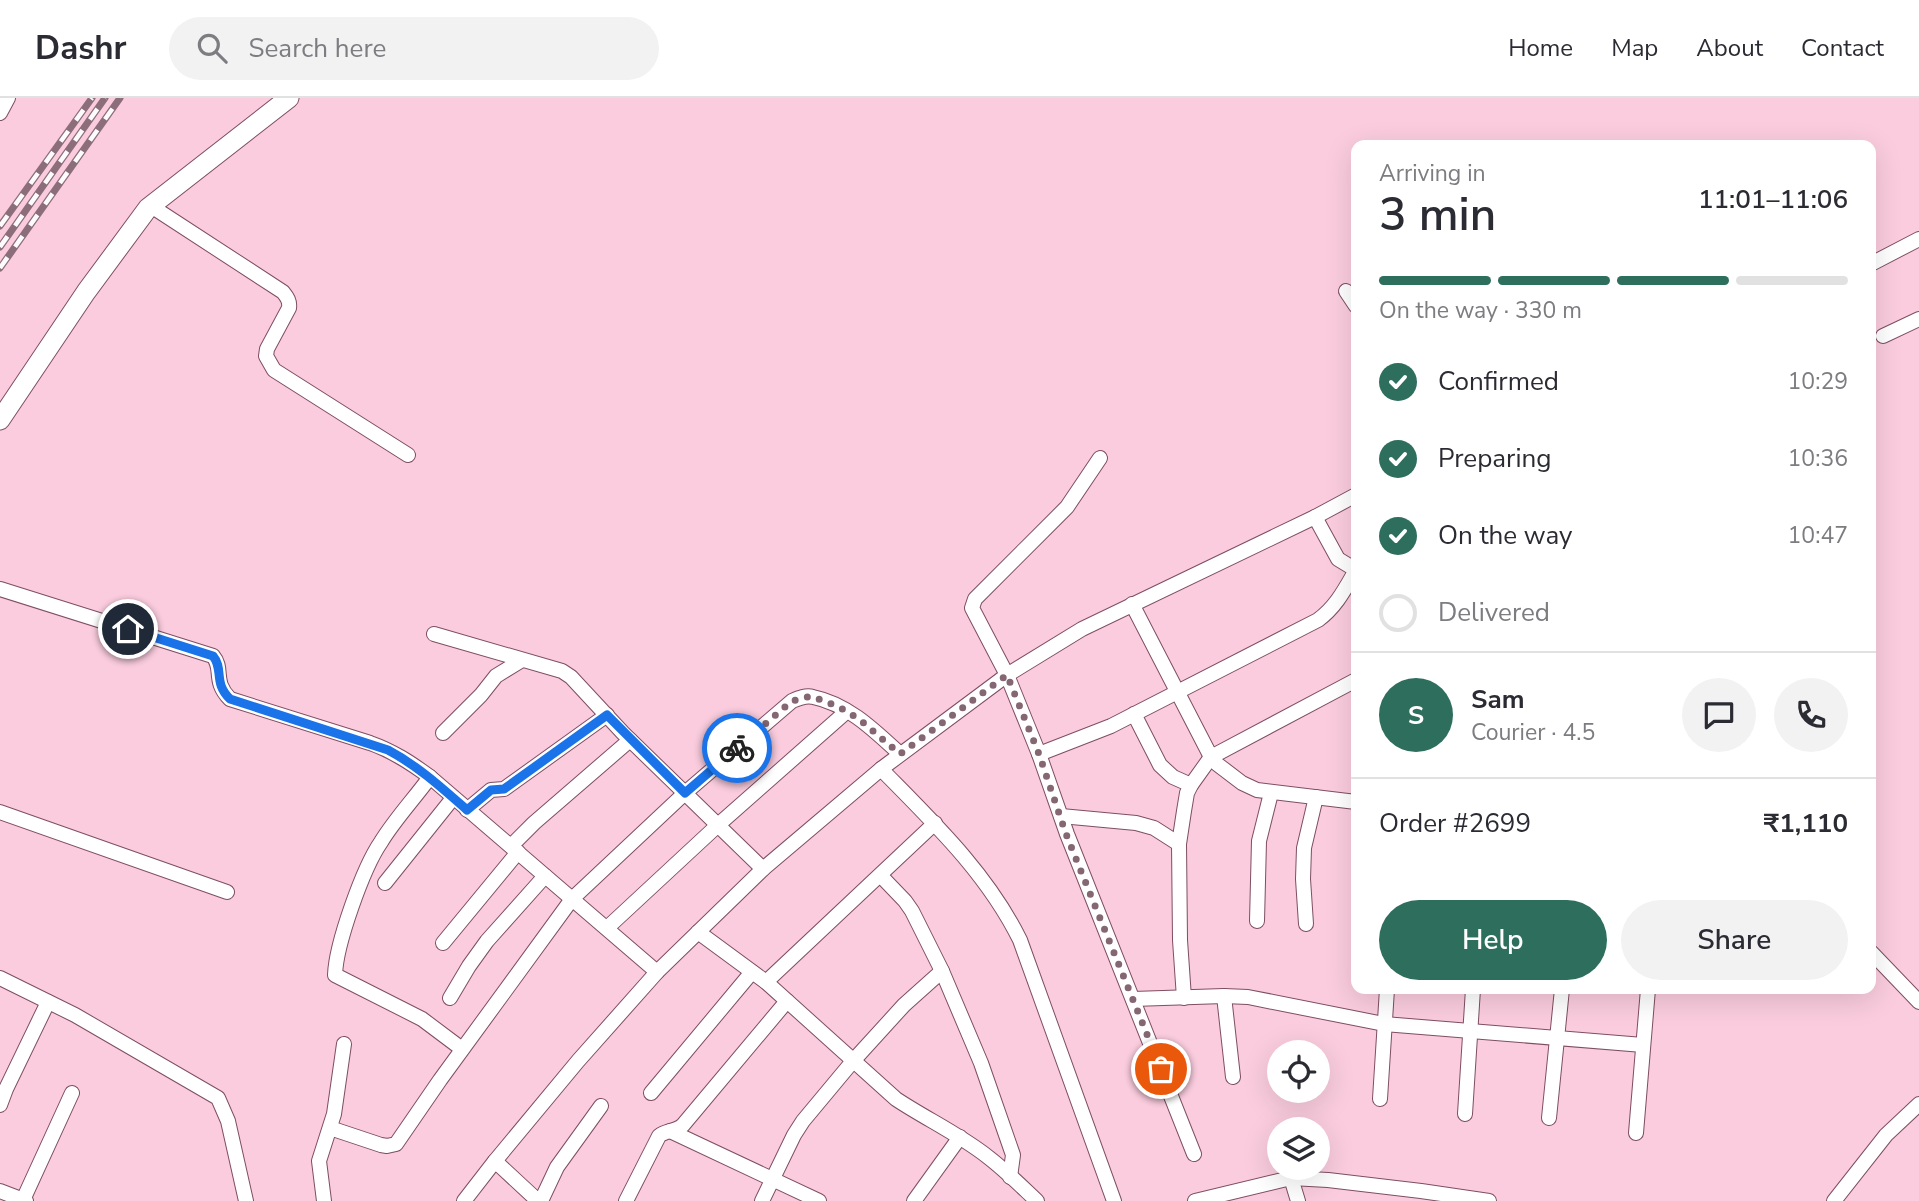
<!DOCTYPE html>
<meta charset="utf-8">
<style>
body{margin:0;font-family:"Nunito Sans",sans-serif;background:#f2f2f3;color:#2b2b33;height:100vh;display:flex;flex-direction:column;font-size:26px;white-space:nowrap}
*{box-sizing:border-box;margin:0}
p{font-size:23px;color:#7c7c81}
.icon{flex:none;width:38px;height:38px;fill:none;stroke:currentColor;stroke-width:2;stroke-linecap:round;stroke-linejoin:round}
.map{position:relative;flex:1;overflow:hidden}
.sheet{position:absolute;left:1351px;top:42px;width:525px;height:854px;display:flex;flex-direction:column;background:#fff;border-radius:14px;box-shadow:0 7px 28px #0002}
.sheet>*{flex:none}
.fabs{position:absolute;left:1267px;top:942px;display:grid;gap:14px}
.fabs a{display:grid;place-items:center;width:63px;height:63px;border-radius:50%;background:#fff;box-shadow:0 7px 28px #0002;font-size:35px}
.pin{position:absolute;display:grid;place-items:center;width:60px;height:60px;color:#fff;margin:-30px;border:4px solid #fff;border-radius:50%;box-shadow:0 2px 7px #0007}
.courier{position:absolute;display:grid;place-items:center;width:70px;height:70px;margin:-35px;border:5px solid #1a73e8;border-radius:50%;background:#fff;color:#222;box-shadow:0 2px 9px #0007}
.summary em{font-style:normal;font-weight:600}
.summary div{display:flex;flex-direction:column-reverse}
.summary{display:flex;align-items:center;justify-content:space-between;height:119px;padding:0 28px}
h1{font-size:46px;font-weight:600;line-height:52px}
.bar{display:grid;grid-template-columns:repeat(4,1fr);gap:10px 7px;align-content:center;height:84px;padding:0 28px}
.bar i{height:9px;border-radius:5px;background:#e1e1e2}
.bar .selected{background:#2e6e5d}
.bar p{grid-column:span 4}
.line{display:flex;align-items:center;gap:18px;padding:0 28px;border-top:2px solid #e1e1e2}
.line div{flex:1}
.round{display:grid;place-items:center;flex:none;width:74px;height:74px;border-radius:37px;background:#f2f2f3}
ol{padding:0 28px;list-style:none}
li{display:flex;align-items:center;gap:21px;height:77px}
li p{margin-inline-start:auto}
li .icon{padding:7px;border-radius:50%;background:#2e6e5d;color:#fff;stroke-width:4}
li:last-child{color:#7c7c81}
li i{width:38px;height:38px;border:4px solid #e1e1e2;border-radius:50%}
.button{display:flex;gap:14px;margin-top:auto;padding:14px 28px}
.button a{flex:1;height:80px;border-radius:42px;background:#2e6e5d;color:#fff;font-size:28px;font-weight:600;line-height:80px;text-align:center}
.button a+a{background:#f2f2f3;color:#2b2b33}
header{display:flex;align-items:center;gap:42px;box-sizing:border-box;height:98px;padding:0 35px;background:#fff;border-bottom:2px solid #e1e1e2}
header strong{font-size:33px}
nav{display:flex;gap:38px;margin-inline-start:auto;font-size:24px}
.search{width:490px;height:63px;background:#f2f2f3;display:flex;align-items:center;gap:18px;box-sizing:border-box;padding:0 24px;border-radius:38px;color:#7c7c81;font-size:26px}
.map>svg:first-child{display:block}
</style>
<header>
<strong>Dashr</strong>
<div class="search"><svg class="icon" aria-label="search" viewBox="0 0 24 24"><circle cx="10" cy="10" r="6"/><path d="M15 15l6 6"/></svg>Search here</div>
<nav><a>Home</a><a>Map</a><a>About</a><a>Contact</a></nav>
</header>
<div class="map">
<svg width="1919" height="1103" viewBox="0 0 1919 1103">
<rect width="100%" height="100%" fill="#faccde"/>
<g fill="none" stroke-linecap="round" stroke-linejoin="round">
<defs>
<g id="street">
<polyline points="0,15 8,0"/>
<path d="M151,108l132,86c4,5 7,9 6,16l-22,41 -1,7 8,14 134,85"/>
<polyline points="1871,166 1919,141"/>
<polyline points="1346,193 1356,208"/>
<polyline points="1883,238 1919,221"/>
<polyline points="1100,360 1067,409 975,501 972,510 1007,577 1039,656 1067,736 1194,1056"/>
<path d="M0,491l213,67c11,13 -1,25 17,43l140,44c23,8 41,20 60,34l227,195"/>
<polyline points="1132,506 1211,659 1217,666 1242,685 1257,692 1356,704"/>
<polyline points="434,536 562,573 571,579 623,635 763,771"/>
<polyline points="1134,616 1160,667 1173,679 1191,687"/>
<polyline points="443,635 481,597 496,578 522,562"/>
<path d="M1039,656l72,-28 207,-106c18,-13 27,-31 38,-50l-18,-11 -23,-42"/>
<path d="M881,671c52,53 106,104 139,171l94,261"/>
<path d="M430,679c-16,22 -35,42 -49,65 -18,26 -45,102 -46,133l87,44 40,30"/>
<polyline points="467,712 491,692 504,691 607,617"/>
<polyline points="0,714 227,794"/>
<polyline points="1061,718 1136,725 1154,730 1179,746"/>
<polyline points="511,748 534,725 630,642"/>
<polyline points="881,778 905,803 912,813 942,873 981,965 1013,1057 1010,1079"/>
<polyline points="385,785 453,700"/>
<polyline points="1257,823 1259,743 1271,695"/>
<polyline points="1306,826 1303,781 1304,750 1316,699"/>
<polyline points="607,830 718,727 846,614"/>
<path d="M698,834l68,50 130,117c30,20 63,35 92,58 17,13 33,29 49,44"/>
<polyline points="443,845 518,754"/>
<polyline points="1871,854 1919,904"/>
<polyline points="0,880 75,917 218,1000 228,1023 246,1103"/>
<polyline points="766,884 935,725"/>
<polyline points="1224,898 1233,979"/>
<polyline points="450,900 469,868 487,843 545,778"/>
<polyline points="1184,900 1180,842 1179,746 1184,713 1187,695 1191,687 1211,659 1356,582"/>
<polyline points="1133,901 1224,898 1248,899 1384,926 1643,947"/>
<polyline points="651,995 752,874"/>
<polyline points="1380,1001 1387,891"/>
<polyline points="0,1007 6,991 48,904"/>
<polyline points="1465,1016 1473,891"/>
<polyline points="1549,1020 1562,891"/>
<path d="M330,1030l51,17 6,1 9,-2 44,-64 132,-181 113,-106 107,-92c7,-3 14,-6 21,-4 35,7 62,34 87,57"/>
<polyline points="670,1033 819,1103"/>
<polyline points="1636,1035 1648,891"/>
<polyline points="495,1063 538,1103"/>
<polyline points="1291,1080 1298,1103"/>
<polyline points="0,1093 26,1103"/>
<polyline points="23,1102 72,995"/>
<polyline points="324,1103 319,1063 334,1016 344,946"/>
<polyline points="464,1103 495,1063 578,963 657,874 763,771 881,671 1007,577 1082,531 1315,419 1356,397"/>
<polyline points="541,1103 557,1069 601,1008"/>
<path d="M626,1103l33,-65c7,-6 17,-4 24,-11l104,-124"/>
<polyline points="762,1103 794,1037 803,1023 853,963 904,907 942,873"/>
<polyline points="914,1103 960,1039"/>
<polyline points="1195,1103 1291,1080 1328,1082 1421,1093 1489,1103"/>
<polyline points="1834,1103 1886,1037 1919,1006"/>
</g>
<polyline id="secondary" points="0,322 86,194 148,110 289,0"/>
</defs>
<!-- street casing -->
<use href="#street" stroke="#7e4e62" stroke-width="16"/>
<!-- secondary casing -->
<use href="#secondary" stroke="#7e4e62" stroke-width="21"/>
<!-- street -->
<use href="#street" stroke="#fff" stroke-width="14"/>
<!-- secondary -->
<use href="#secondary" stroke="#fff" stroke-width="19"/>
<defs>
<g id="rail">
<polyline points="0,128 92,0"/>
<polyline points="0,149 105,0"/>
<polyline points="0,170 120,0"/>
</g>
</defs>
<!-- rail casing -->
<use href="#rail" stroke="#8c6d7a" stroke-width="7"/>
<!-- rail -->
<use href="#rail" stroke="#fcfcfc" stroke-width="4.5" stroke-dasharray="13" stroke-linecap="butt"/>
</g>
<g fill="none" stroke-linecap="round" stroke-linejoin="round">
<!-- done -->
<polyline stroke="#856773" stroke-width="7" stroke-dasharray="0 12.6" points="737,650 792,603 811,598 839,609 859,621 900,656 1007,577 1039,656 1066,736 1161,971"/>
<!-- route -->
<path stroke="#1a73e8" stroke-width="9" d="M128,531l85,27c11,13 0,27 17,43l158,51c30,16 54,38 79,60l24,-20 13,-1 103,-74 78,78 52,-45"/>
</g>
</svg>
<div class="fabs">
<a><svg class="icon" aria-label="locate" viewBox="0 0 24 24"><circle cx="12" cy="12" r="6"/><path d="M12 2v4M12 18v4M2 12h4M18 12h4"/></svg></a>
<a><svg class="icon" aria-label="layers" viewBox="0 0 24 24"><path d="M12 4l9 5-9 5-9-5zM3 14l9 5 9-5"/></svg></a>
</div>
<div class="pin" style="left:1161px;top:971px;background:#ea580c"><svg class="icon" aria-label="bag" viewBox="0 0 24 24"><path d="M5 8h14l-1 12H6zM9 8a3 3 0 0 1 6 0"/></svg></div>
<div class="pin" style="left:128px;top:531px;background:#1f2937"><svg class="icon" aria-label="home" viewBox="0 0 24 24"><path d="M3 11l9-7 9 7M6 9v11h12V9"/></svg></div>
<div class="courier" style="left:737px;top:650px"><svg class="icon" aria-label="bike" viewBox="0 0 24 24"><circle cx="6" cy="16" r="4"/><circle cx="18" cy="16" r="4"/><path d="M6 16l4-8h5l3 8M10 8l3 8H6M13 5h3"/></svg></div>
<section class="sheet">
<div class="summary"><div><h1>3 min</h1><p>Arriving in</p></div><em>11:01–11:06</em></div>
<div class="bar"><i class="selected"></i><i class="selected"></i><i class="selected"></i><i></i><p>On the way · 330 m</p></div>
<ol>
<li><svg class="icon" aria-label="check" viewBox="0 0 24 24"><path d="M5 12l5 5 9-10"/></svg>Confirmed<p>10:29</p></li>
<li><svg class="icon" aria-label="check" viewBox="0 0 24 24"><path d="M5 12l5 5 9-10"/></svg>Preparing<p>10:36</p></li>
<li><svg class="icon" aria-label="check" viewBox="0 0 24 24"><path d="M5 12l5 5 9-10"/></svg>On the way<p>10:47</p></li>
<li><i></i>Delivered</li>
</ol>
<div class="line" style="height:126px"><b class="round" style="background:#2e6e5d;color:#fff">S</b><div><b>Sam</b><p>Courier · 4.5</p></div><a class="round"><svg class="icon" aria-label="chat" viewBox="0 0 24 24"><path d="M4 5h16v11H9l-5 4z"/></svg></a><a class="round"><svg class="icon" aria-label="phone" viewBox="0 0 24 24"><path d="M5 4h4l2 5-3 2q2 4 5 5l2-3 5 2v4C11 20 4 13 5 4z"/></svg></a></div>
<div class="line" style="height:91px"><div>Order #2699</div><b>₹1,110</b></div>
<div class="button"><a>Help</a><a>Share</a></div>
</section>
</div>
